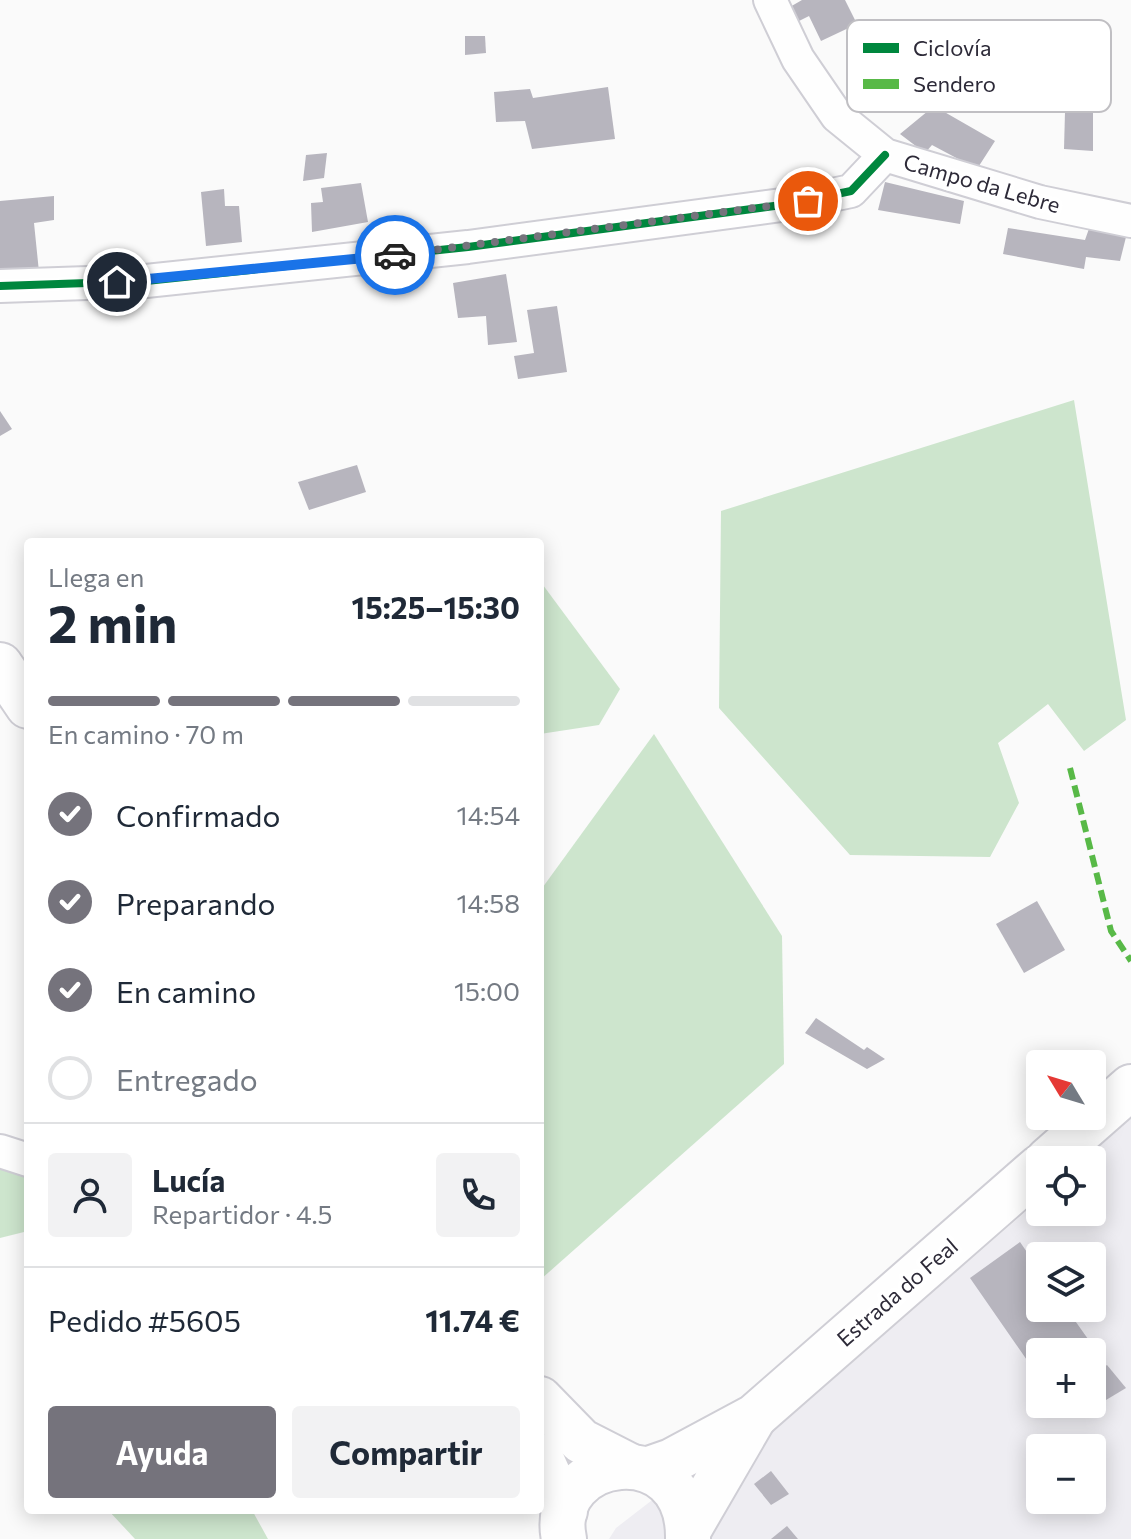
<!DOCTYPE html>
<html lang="es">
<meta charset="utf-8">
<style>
body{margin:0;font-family:Commissioner,sans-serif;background:#f2f2f3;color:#1f2937;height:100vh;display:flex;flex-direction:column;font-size:30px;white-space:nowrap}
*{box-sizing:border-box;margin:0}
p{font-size:26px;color:#747a83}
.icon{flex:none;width:44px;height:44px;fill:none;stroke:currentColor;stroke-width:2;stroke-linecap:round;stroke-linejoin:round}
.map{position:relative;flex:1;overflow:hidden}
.details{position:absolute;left:24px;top:538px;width:520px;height:976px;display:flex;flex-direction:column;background:#fff;border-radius:8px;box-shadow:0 4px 20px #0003}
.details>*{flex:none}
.needle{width:52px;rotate:308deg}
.tools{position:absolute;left:1026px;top:1050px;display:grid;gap:16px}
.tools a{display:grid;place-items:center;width:80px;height:80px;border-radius:8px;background:#fff;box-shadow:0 4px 20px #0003;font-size:40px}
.pin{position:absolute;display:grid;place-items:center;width:68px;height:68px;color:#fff;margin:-34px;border:4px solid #fff;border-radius:50%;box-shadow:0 2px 8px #0007}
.courier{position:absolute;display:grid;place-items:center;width:80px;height:80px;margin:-40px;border:6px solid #1a73e8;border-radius:50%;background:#fff;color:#222;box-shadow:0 2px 10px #0007}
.head em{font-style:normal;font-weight:700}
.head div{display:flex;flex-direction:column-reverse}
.head{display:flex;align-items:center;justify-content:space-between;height:136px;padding:0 24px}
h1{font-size:52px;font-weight:700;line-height:60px}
.bar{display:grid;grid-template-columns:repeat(4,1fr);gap:12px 8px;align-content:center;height:96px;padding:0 24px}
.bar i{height:10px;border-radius:6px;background:#e0e1e3}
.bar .on{background:#75737c}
.bar p{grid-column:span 4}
.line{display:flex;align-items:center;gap:20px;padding:0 24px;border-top:2px solid #e0e1e3}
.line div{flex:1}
.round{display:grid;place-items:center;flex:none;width:84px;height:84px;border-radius:8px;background:#f2f2f3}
ol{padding:0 24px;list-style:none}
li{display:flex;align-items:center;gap:24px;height:88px}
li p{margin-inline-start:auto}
li .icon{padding:8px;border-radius:50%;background:#75737c;color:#fff;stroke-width:4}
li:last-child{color:#747a83}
li i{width:44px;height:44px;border:4px solid #e0e1e3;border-radius:50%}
.cta{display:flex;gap:16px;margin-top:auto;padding:16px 24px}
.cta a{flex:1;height:92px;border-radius:8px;background:#75737c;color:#fff;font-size:32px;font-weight:700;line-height:92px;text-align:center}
.cta a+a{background:#f2f2f3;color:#1f2937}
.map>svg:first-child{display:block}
</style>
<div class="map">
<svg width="1131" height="1539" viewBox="0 0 1131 1539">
<rect width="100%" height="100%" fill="#fafafa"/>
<!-- built -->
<path fill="#eeedf2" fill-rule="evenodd" d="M1131,1119v420h-522l7,-11 88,-68 100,-55 236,-206v13h52v-52h-8zM1040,1256h52v52h-52zM1040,1352h52v52h-52zM1040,1448h52v52h-52z"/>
<!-- forest -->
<g fill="#cde5cd">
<polygon points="1074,400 1126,720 1084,751 1048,704 998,743 1019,803 990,857 850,855 719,708 721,511"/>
<polygon points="540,581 620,689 599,725 540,734"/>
<polygon points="654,734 782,936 784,1064 540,1280 540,891"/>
<polygon points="0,1162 28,1168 28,1231 0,1238"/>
<polygon points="108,1510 252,1510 268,1539 135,1539"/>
</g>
<!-- building -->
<g fill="#b7b5be">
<polygon points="802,0 845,0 857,24 821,41 809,16 789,26 783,11"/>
<polygon points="465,36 485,36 486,53 465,55"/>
<polygon points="608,87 615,139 532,149 525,121 496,122 494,92 530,89 533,98"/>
<polygon points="934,106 995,141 977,169 932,145 925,153 900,134"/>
<polygon points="1093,111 1093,151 1064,149 1065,112"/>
<polygon points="327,153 324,178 303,181 306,155"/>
<polygon points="885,182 964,201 960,224 878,210"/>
<polygon points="361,183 368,222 312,232 311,203 323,202 321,188"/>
<polygon points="224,189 225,206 239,206 242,242 206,246 201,192"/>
<polygon points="54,196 54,220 34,223 39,272 0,275 0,201"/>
<polygon points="1091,223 1127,233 1120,261 1086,257 1084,269 1003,254 1008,228 1085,240"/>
<polygon points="506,274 517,342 488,345 486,316 458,318 453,283"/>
<polygon points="557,306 567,372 518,379 514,356 534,353 527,310"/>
<polygon points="0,411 12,429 0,436"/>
<polygon points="357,465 366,492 309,510 298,482"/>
<polygon points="1037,901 1065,950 1024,973 996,924"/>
<polygon points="816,1018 864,1050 867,1047 885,1059 867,1069 805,1033"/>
<polygon points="1020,1242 1040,1271 1040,1308 1066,1308 1105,1363 1092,1372 1092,1352 1040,1352 1040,1379 970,1278"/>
<polygon points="1107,1365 1126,1388 1106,1400 1092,1381 1092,1375"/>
<polygon points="771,1471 789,1494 771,1505 754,1484"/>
<polygon points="787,1526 798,1539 771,1539"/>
</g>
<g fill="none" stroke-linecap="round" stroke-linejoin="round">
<defs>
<g id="street">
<polyline points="770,0 798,59 837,116 885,155 1040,202 1131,221"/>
<polyline points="0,286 146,281 468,247 789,204 851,191 885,155"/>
<polyline points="0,1151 28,1160"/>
</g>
<g id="secondary">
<polyline points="1048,1160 1131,1087"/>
<polyline points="649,1469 672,1461 754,1417 1040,1167"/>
<polyline points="688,1531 753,1419"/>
</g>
<g id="primary">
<polyline points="0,665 28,706"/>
<polyline points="540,1399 581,1441 628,1465"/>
<polyline points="540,1456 565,1511"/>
<path d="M564,1539c-18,-85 126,-107 124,0"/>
</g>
</defs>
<!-- street casing -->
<use href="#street" stroke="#cfced5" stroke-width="36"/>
<!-- secondary casing -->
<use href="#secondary" stroke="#cfced5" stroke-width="48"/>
<!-- primary casing -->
<use href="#primary" stroke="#cfced5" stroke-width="48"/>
<!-- street -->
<use href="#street" stroke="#fefefe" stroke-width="32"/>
<!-- secondary -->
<use href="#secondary" stroke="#fefefe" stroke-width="44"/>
<!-- primary -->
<use href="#primary" stroke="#fefefe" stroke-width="44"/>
<!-- quiet -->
<polyline stroke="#58b947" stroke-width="6" stroke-dasharray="12 6" stroke-linecap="butt" points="1070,768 1111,931 1131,961"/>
<defs>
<polyline id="cycleway" points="0,286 146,281 468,247 789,204 851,191 885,155"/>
</defs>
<!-- cycleway casing -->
<use href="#cycleway" stroke="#fff" stroke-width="13"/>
<!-- cycleway -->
<use href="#cycleway" stroke="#00873e" stroke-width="8"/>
</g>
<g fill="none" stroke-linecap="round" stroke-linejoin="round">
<!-- done -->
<polyline stroke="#75737c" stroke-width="8" stroke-dasharray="0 14.4" points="395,255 808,201"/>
<!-- route -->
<polyline stroke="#1a73e8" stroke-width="10" points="117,282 395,255"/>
</g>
<g text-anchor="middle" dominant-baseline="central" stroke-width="8" stroke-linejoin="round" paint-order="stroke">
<!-- street labels -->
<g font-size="22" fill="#2d2a38" stroke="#fff">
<text transform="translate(982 183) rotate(16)">Campo da Lebre</text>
<text transform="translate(897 1292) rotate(-41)">Estrada do Feal</text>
</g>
</g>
<!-- legend -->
<rect x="847" y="20" width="264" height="92" rx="12" fill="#fff" stroke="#c0bfc3" stroke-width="2"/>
<rect x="863" y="43" width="36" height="10" fill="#00873e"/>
<rect x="863" y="79" width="36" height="10" fill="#58b947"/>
<g font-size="22" fill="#2d2a38">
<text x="913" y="56">Ciclovía</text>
<text x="913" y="92">Sendero</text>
</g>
</svg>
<div class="tools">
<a><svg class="needle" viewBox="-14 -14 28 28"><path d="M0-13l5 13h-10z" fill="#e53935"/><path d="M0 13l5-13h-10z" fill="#747a83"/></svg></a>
<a><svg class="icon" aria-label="locate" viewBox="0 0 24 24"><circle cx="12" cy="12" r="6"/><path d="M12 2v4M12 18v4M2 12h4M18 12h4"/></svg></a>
<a><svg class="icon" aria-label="layers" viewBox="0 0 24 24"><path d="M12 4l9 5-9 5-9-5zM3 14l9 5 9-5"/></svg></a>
<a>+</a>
<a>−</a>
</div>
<div class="pin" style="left:808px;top:201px;background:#ea580c"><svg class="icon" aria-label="bag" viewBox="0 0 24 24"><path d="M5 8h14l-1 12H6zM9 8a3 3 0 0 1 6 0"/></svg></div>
<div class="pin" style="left:117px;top:282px;background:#1f2937"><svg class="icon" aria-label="home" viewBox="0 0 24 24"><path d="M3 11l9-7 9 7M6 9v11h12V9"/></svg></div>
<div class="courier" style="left:395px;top:255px"><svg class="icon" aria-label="car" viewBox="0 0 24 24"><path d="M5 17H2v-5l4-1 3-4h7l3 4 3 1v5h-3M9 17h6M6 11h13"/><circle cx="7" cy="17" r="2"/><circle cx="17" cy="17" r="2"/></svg></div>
<section class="details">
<div class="head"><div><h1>2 min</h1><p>Llega en</p></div><em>15:25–15:30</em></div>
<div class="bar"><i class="on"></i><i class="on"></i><i class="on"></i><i></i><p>En camino · 70 m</p></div>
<ol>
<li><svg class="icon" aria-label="check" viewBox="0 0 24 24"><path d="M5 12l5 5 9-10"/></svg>Confirmado<p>14:54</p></li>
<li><svg class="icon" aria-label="check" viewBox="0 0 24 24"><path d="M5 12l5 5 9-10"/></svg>Preparando<p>14:58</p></li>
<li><svg class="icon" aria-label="check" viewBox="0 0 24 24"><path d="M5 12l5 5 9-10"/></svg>En camino<p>15:00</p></li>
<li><i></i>Entregado</li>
</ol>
<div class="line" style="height:144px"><a class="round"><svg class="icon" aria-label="person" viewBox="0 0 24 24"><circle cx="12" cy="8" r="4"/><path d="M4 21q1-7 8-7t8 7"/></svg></a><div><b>Lucía</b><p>Repartidor · 4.5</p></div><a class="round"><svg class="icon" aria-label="phone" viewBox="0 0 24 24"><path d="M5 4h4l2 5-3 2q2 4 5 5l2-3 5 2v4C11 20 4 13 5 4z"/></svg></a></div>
<div class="line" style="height:104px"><div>Pedido #5605</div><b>11.74 €</b></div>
<div class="cta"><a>Ayuda</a><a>Compartir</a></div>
</section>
</div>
